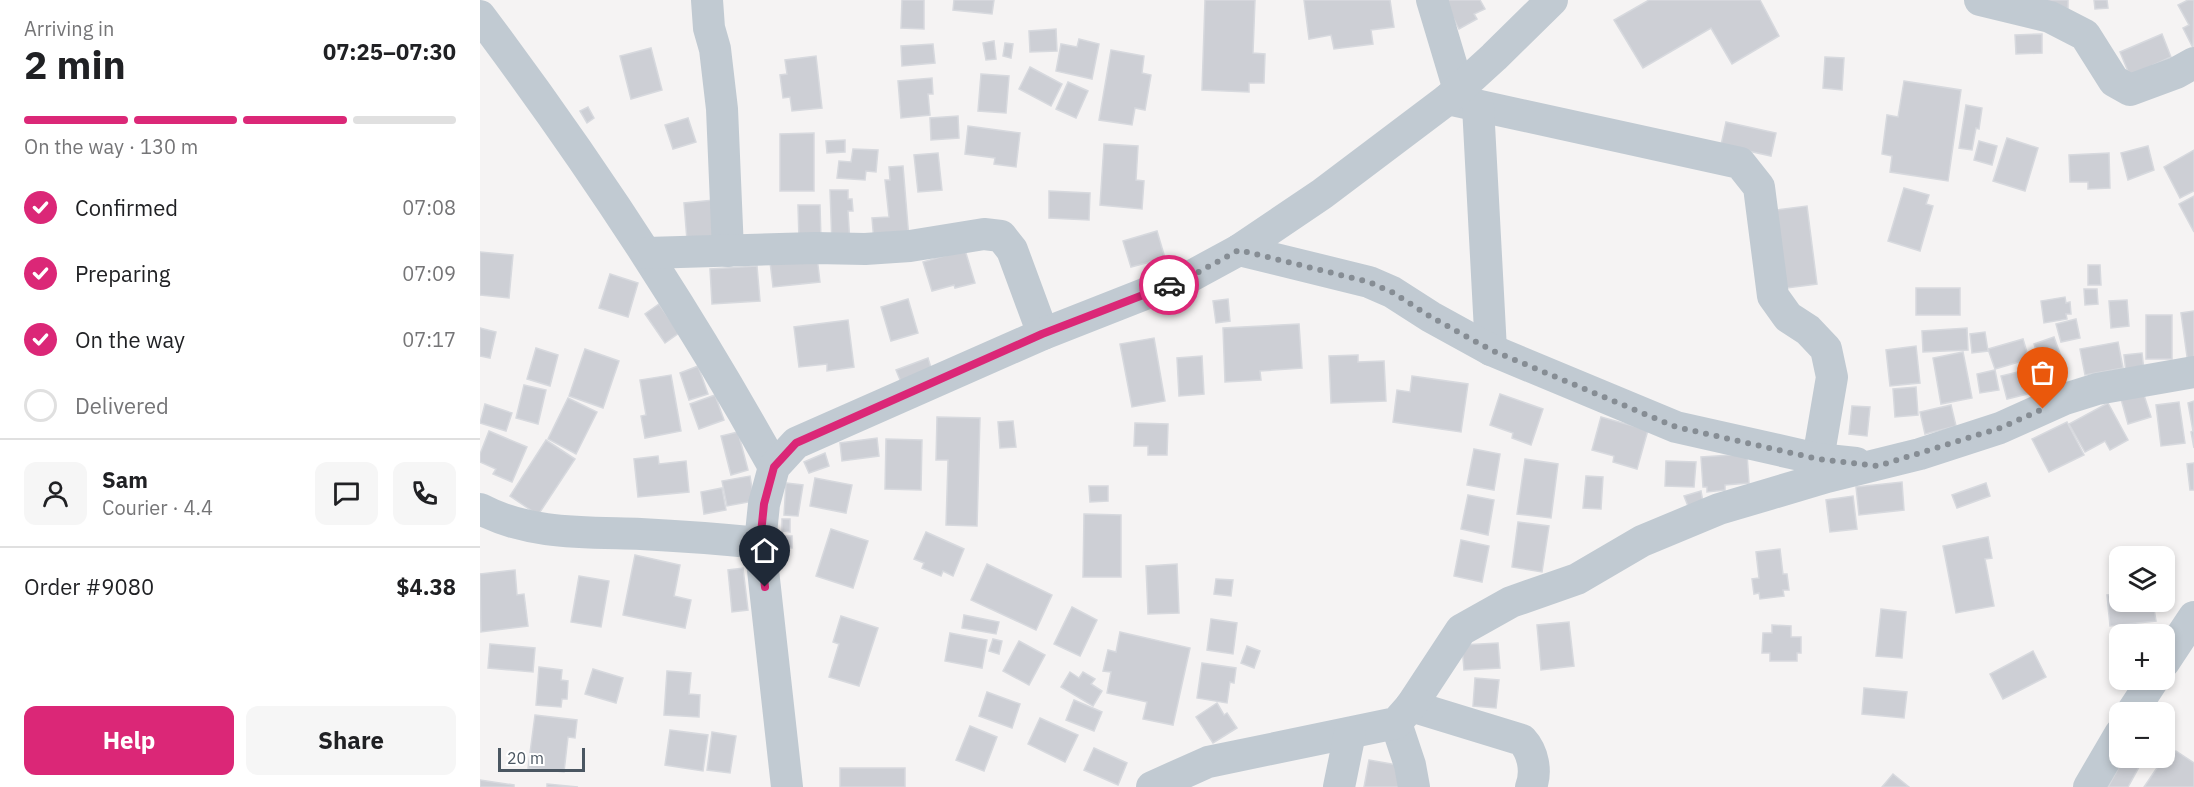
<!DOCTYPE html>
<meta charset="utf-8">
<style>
body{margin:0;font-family:"IBM Plex Sans",sans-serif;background:#f6f6f6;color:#202124;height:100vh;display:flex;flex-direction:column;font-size:22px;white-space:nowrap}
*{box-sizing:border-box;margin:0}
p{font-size:20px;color:#757577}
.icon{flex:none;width:33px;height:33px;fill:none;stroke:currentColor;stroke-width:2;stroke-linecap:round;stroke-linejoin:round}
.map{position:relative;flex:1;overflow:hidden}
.side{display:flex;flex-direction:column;background:#fff;width:480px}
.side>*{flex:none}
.fabs{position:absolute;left:1629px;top:546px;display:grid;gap:12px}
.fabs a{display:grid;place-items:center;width:66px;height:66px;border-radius:12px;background:#fff;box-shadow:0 3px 9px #0003;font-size:30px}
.scale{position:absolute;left:18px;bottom:15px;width:87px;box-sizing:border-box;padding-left:6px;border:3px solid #4a5661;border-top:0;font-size:16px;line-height:21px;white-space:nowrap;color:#4a5661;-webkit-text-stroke:4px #fff;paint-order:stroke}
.pin{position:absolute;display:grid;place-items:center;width:51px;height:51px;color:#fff;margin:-62px -26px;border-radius:50% 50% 50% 0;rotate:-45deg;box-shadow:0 0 6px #0007}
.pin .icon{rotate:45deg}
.courier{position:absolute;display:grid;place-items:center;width:60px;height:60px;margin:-30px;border:4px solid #db2777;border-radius:50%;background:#fff;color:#222;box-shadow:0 2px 8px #0007}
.overview em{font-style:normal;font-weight:800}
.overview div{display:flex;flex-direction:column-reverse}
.overview{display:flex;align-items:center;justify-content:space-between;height:102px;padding:0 24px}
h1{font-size:39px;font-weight:800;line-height:45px}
.bar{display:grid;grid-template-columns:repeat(4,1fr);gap:9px 6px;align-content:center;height:72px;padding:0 24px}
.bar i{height:8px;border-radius:4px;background:#e0e0e0}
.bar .selected{background:#db2777}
.bar p{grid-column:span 4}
.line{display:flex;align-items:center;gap:15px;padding:0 24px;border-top:2px solid #e0e0e0}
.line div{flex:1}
.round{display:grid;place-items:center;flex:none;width:63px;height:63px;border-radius:12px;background:#f6f6f6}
ol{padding:0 24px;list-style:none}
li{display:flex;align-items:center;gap:18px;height:66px}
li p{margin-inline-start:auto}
li .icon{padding:6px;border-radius:50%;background:#db2777;color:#fff;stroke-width:4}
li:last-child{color:#757577}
li i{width:33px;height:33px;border:3px solid #e0e0e0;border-radius:50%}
.cta{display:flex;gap:12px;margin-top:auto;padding:12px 24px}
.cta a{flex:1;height:69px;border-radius:12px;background:#db2777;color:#fff;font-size:24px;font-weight:800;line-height:69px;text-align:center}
.cta a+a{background:#f6f6f6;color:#202124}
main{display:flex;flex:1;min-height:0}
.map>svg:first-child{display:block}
</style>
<main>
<section class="side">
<div class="overview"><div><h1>2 min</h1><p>Arriving in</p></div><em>07:25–07:30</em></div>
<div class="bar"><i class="selected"></i><i class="selected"></i><i class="selected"></i><i></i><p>On the way · 130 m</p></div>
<ol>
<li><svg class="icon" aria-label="check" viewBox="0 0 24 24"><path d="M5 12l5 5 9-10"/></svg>Confirmed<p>07:08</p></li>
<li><svg class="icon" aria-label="check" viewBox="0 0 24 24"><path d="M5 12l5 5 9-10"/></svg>Preparing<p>07:09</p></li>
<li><svg class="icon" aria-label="check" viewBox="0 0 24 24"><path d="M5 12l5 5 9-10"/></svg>On the way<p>07:17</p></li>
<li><i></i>Delivered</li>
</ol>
<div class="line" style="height:108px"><a class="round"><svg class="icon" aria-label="person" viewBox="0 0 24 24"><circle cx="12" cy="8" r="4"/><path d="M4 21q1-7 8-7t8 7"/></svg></a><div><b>Sam</b><p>Courier · 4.4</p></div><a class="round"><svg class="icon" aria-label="chat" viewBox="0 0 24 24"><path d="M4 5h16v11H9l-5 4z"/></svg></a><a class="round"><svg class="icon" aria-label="phone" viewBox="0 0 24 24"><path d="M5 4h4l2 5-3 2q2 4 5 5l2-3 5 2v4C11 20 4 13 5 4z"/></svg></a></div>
<div class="line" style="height:78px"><div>Order #9080</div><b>$4.38</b></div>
<div class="cta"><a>Help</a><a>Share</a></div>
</section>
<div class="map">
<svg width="1714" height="787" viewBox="0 0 1714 787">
<rect width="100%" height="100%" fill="#f5f3f3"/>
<!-- building -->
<g fill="#cdcfd5" stroke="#d7d9de" stroke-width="1.5">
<polygon points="422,0 444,0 444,29 421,28"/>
<polygon points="474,0 514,0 512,14 473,10"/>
<polygon points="725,0 775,0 773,53 785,54 784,83 769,83 769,92 722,90"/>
<polygon points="824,0 910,0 914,27 891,30 893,44 854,49 851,35 829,39"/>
<polygon points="964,0 1000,0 1005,9 994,14 997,19 979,29"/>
<polygon points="1169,0 1280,0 1299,36 1252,64 1231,28 1163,68 1134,20"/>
<polygon points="1560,0 1588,0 1588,8 1560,9"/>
<polygon points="1614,0 1627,0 1628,8 1615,9"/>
<polygon points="1708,0 1714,0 1713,48 1703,28 1709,25 1698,5"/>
<polygon points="576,29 577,51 550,52 549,31"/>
<polygon points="1562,34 1562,53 1536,54 1535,35"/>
<polygon points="1682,34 1691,57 1673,65 1676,71 1652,81 1640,52"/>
<polygon points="599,39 619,44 612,79 576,71 581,44 597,47"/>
<polygon points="514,41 516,59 506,60 503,43"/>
<polygon points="525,43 533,44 531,58 523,56"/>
<polygon points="453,44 455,63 422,66 421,46"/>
<polygon points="171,48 182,90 151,99 140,56"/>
<polygon points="631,50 664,56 662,73 671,75 665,110 655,108 652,125 619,120"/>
<polygon points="336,56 342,108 312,111 310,97 303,98 300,75 307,74 305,60"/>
<polygon points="1345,57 1364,58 1362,90 1343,88"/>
<polygon points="550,67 582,84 571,106 539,89"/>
<polygon points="501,74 529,76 526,113 498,111"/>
<polygon points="452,78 453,94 448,94 450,115 421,118 418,81"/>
<polygon points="1424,81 1481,90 1468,181 1410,172 1412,156 1402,154 1407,115 1418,117"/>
<polygon points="588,82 608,91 596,118 576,109"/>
<polygon points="1486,105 1502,108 1499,129 1496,128 1492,150 1479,148"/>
<polygon points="108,107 114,118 107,123 100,111"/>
<polygon points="478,116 479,138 451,140 450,118"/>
<polygon points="208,118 216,142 193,149 185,125"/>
<polygon points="1246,122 1296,133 1291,156 1241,145"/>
<polygon points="488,126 540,133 536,167 514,164 515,158 485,154"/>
<polygon points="334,133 334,191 300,191 300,134"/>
<polygon points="1527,138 1558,148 1545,191 1513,181"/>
<polygon points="365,140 365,152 347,153 346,141"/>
<polygon points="1499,141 1517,146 1512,165 1494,160"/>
<polygon points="624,144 658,146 656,180 664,181 662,209 620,205"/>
<polygon points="1668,146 1674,170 1648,180 1641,153"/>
<polygon points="373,149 398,150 396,172 386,171 385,180 357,178 359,161 371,162"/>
<polygon points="1714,150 1714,191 1700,198 1684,167"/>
<polygon points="458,153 462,190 438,192 434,155"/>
<polygon points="1629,153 1630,188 1608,189 1608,182 1590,182 1589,155"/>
<polygon points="423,166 429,239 394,242 392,218 409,217 405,180 410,180 409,167"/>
<polygon points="1424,188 1449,195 1446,204 1453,206 1440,251 1408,241"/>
<polygon points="350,190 368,190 368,199 372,199 373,211 368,211 370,244 352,245"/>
<polygon points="569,191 610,193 609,220 569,218"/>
<polygon points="1714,196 1714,232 1699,204"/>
<polygon points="234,200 236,237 207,240 204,203"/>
<polygon points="318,205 340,205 341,240 319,240"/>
<polygon points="1327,206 1337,284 1299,289 1289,211"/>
<polygon points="677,231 685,258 651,267 643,241"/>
<polygon points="485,250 495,283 475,288 474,285 452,291 443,262"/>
<polygon points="0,252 33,255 29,298 0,295"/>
<polygon points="337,257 340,282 293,287 290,262"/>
<polygon points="1608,265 1620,265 1621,285 1608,285"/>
<polygon points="277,266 280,301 232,304 230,269"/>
<polygon points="130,274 158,283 148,317 119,308"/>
<rect x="1436" y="288" width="44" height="27"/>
<polygon points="1604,289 1617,289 1618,304 1605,305"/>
<polygon points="1585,297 1586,303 1590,302 1591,314 1586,314 1587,319 1564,323 1561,301"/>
<polygon points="428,299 438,333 411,341 401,307"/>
<polygon points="748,299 750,321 736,323 733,301"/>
<polygon points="1647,300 1649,326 1631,328 1629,301"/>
<polygon points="179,304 199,333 185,343 165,314"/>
<polygon points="1714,311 1714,363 1708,364 1701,313"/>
<rect x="1666" y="315" width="26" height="44"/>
<polygon points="1596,319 1600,338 1581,342 1576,324"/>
<polygon points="368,320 374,367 347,371 347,364 319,367 314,327"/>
<polygon points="819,324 822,368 780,371 781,380 745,382 743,328"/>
<polygon points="0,328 16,332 10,358 0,356"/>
<polygon points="1487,328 1488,350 1443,352 1442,331"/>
<polygon points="1505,332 1508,351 1492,353 1490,334"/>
<polygon points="1574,337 1587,373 1566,380 1554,344"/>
<polygon points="674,338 685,401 652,407 640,344"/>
<polygon points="1543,339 1549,359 1515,369 1508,349"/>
<polygon points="1638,342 1643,368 1605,375 1600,349"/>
<polygon points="1436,346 1440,383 1410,386 1406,350"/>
<polygon points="56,348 78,355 70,386 47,379"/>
<polygon points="105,349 139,361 123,408 89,396"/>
<polygon points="1483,352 1492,398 1461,404 1453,358"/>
<polygon points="1662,353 1664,370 1646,372 1644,355"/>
<polygon points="878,355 878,362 904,361 906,401 851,403 849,356"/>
<polygon points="722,356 724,394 699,396 697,358"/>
<polygon points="448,358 452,371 421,382 416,370"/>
<polygon points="218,366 228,394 209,400 200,373"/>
<polygon points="1558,367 1564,390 1527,399 1521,376"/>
<polygon points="1515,370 1519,390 1500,393 1497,374"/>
<polygon points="191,375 201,431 165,438 161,416 166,415 160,380"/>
<polygon points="932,376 988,384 981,432 913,422 917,390 930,392"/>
<polygon points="44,385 66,390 58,424 36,418"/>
<polygon points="1436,387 1438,415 1415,417 1413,389"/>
<polygon points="1663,392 1671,417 1648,424 1641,399"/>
<polygon points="1020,394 1063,409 1051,445 1032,438 1033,433 1010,425"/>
<polygon points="235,395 244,420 219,429 210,404"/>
<polygon points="88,398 117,412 96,454 68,439"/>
<polygon points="1714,401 1714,448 1711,432 1713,431 1708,403"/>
<polygon points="1699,402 1705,443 1681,446 1676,405"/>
<polygon points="1628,403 1648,440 1630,450 1625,441 1605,452 1589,424"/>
<polygon points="5,404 32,413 26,431 0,423"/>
<polygon points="1471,405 1476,426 1445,434 1440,412"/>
<polygon points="1372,406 1390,407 1387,436 1369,434"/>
<polygon points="457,417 500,418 497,526 466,525 468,460 456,460"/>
<polygon points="1121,417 1168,430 1157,469 1133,462 1134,456 1112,450"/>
<polygon points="533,421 536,447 520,448 518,422"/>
<polygon points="1587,422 1604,455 1569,472 1552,439"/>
<polygon points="655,423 688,424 687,455 668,455 668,446 654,446"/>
<polygon points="9,431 47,447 32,482 13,474 16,469 0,462 0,454"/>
<polygon points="258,432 268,470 251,475 241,436"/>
<polygon points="397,438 399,456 362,461 360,443"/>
<polygon points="406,439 442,440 441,490 405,489"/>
<polygon points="66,440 95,459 58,515 30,496"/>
<polygon points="994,449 1020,454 1014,490 987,485"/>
<polygon points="345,453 349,466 329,473 324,462"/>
<polygon points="1267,454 1269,483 1245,485 1245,490 1227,492 1227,487 1223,487 1221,457"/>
<polygon points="178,456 179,464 206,461 209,492 158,497 154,459"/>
<polygon points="1045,459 1078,464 1071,518 1037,514"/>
<polygon points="1186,461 1216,462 1214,487 1185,486"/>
<polygon points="1714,463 1714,490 1710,490 1707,464"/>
<polygon points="270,476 274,501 247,506 242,481"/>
<polygon points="1106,476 1123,477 1121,509 1103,508"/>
<polygon points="335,478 372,485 366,513 330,506"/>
<polygon points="1422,482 1424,510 1379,515 1376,487"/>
<polygon points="306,483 323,485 318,516 304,515"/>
<polygon points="1506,483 1510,496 1477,508 1472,495"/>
<polygon points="609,486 628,486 628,501 610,502"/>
<polygon points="242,488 246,510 224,514 221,492"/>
<polygon points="1221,491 1223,502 1208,506 1204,496"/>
<polygon points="988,495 1014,500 1008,535 981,529"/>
<polygon points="1373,496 1377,529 1350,532 1346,500"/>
<polygon points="604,514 641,515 641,577 603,577"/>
<polygon points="302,519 310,519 310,532 302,531"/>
<polygon points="1038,522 1069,526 1062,572 1032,567"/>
<polygon points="351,529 388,541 373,588 336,576"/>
<polygon points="446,532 484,549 473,576 463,571 461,576 442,568 444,563 434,559"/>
<polygon points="299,536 312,536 312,548 299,547"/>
<polygon points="1508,537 1512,558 1505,559 1514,606 1476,613 1463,546"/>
<polygon points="981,540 1009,546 1002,582 974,576"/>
<polygon points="1300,549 1303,574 1307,574 1309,590 1303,590 1304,596 1280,599 1279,593 1274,594 1272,579 1279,578 1276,552"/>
<polygon points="155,555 200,565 194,596 211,600 205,628 143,615"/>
<polygon points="507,564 572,595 556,630 491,600"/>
<polygon points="697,564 699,613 668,614 666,566"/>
<polygon points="263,568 268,610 252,612 248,570"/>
<polygon points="35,570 37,595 44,594 48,626 1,632 0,574"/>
<polygon points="99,576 129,581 121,627 91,622"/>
<polygon points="736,579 753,580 751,596 734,594"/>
<polygon points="1640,594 1640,602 1673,602 1676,621 1630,626 1627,595"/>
<polygon points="592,607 617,620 600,656 574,644"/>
<polygon points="1401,609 1426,612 1422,658 1396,656"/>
<polygon points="484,615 519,622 516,634 482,628"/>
<polygon points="361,616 398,628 379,686 349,677 359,644 353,642"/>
<polygon points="731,619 757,623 753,654 727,650"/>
<polygon points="1089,622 1094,666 1061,670 1057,625"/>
<polygon points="1292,625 1311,626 1311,637 1321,637 1321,653 1317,653 1317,661 1290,661 1290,653 1282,653 1283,633 1292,633"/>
<polygon points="640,632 710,648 693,725 663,719 667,702 627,693 631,672 623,671 628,650 636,652"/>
<polygon points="470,633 507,640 502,668 465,661"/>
<polygon points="513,639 522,641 519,654 509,651"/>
<polygon points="539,641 565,655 549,685 523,671"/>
<polygon points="1018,643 1020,668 984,670 982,645"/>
<polygon points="10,644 55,648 53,672 8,668"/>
<polygon points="767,646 780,651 774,668 761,663"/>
<polygon points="1553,651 1566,677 1523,699 1510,674"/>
<polygon points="722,663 756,668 754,683 750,682 747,703 717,698"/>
<polygon points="59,667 82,670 81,680 88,681 87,699 82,699 81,707 56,705"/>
<polygon points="113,669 143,678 136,703 105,694"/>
<polygon points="187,671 211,673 209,694 220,695 219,717 184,715"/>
<polygon points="590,672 599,678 603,672 615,679 611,684 622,691 613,706 581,687"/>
<polygon points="995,678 1019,680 1016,708 993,706"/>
<polygon points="1384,688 1427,692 1424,718 1382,714"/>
<polygon points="507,692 540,704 532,728 499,716"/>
<polygon points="594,700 622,712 614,731 586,720"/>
<polygon points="737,703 744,715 747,713 757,728 733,743 716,717"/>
<polygon points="55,715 97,720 95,738 88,737 84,772 48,768"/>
<polygon points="560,718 598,735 585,762 548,744"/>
<polygon points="490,726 517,737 504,771 476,760"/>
<polygon points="190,730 228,735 223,771 185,765"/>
<polygon points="232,732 256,736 250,773 227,770"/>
<polygon points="614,748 647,763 638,785 604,770"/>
<polygon points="1696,751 1714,763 1714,787 1664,787 1681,762 1687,766"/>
<polygon points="1644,758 1664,758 1648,787 1628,787"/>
<polygon points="889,760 923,766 920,787 884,787"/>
<rect x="360" y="768" width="65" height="19"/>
<polygon points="1413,774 1429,787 1402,787"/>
<polygon points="0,780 34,785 34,787 0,787"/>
<polygon points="67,784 98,787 67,787"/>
</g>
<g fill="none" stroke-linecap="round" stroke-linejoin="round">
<!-- minor -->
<g stroke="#c1cad2" stroke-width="32">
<polyline points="227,0 229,28 235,49 242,109 248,251"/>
<polyline points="952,0 979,90"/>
<polyline points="1500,0 1570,17 1605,35 1634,81 1650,90 1696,73 1714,63"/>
<path d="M0,16c108,144 207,294 294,451"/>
<polyline points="968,99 1260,163 1279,187 1293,296 1308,317 1328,330 1346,349 1352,377 1338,459"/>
<polyline points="998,106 1011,350"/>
<polyline points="759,250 889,282 912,292 951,317 1011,350 1196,427 1338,459 1376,463"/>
<polyline points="167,253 335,248 385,249 430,246 504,234 521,236 532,250 563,334"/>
<path d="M0,509c49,26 107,23 161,25 40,2 79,5 119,9"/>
<polyline points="1684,662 1714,617"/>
<path d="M931,706l111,34c11,12 15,31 9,47"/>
<polyline points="1652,712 1673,680"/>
<polyline points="916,723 930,765 934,787"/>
<polyline points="307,787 280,543 284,504 294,467 316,443 563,334 713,275 759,250 842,194 968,99 1014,57 1072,0"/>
<polyline points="672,787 728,762 916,723 931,706 981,630 1031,602 1097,579 1162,541 1239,509 1347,477 1440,454 1520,428 1585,399 1617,389 1714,372"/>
<polyline points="859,787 870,733"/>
<polyline points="1609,787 1640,734"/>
</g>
</g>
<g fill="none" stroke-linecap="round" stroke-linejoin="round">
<!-- done -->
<polyline stroke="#868d94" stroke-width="6" stroke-dasharray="0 10.8" points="689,285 713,275 759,250 889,282 900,287 912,292 951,317 1011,350 1196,427 1338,459 1398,466 1520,428 1563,409"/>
<!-- route -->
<polyline stroke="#db2777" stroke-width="8" points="285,587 280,543 284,504 294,467 316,443 562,334 689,285"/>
</g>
</svg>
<div class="fabs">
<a><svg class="icon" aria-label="layers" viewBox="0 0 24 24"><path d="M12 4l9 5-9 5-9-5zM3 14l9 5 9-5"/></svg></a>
<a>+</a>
<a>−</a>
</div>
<div class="scale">20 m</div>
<div class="pin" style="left:1563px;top:409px;background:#ea580c"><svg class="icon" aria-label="bag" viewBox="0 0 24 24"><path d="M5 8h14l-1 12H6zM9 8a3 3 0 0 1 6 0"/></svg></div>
<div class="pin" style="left:285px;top:587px;background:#1f2937"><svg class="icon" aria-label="home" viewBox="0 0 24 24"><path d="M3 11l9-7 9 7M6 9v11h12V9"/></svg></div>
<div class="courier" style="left:689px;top:285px"><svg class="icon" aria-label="car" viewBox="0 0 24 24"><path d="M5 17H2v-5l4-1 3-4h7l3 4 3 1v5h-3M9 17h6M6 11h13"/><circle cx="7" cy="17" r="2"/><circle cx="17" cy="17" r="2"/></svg></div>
</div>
</main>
